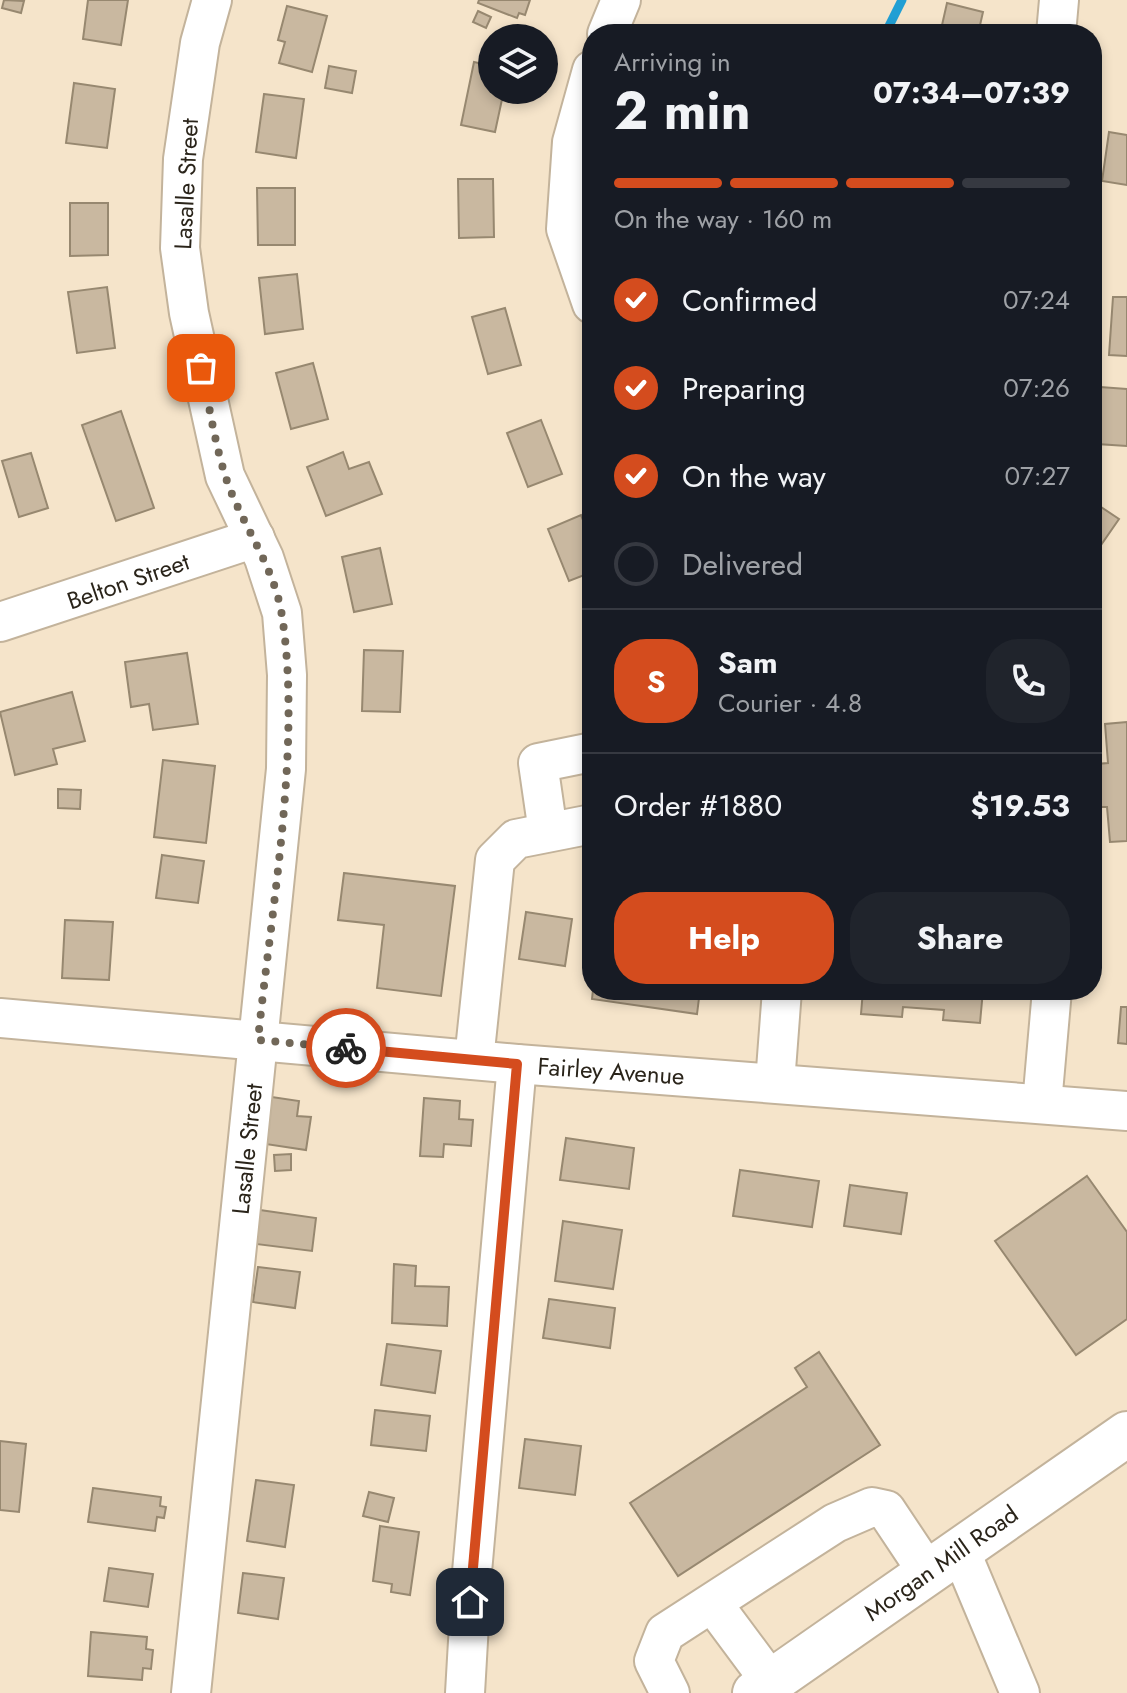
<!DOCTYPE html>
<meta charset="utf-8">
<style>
body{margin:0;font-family:Jost,sans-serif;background:#20242c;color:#f1f3f6;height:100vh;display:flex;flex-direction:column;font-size:30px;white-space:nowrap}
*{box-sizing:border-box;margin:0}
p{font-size:26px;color:#9ea1a6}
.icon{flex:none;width:44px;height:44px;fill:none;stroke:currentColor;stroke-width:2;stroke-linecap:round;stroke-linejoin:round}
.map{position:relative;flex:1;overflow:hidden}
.side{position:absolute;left:582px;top:24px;width:520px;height:976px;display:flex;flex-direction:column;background:#171b24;border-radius:32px;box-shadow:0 4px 12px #0003}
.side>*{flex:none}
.tools{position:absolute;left:478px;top:24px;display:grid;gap:16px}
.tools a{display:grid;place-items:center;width:80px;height:80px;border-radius:50%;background:#171b24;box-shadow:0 4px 12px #0003;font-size:40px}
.pin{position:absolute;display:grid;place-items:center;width:68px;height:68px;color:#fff;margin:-34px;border-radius:16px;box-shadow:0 4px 12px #0006}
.courier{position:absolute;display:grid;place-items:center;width:80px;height:80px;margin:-40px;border:6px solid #d44c1e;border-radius:50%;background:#fff;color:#222;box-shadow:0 2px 10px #0007}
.headline em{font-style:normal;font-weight:700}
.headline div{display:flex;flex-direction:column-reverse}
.headline{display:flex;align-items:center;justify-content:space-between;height:136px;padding:0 32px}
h1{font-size:52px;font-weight:700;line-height:60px}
.bar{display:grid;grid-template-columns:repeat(4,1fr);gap:12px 8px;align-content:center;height:96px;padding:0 32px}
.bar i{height:10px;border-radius:6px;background:#363941}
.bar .current{background:#d44c1e}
.bar p{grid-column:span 4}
.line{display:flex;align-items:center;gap:20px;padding:0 32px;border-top:2px solid #363941}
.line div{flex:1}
.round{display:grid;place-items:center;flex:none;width:84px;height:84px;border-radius:32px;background:#20242c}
ol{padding:0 32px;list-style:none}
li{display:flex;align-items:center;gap:24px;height:88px}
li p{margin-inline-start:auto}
li .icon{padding:8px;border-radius:50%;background:#d44c1e;color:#fff;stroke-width:4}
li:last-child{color:#9ea1a6}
li i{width:44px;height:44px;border:4px solid #363941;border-radius:50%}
.button{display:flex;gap:16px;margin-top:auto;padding:16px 32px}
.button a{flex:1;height:92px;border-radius:32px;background:#d44c1e;color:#fff;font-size:32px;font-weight:700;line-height:92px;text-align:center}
.button a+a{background:#20242c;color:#f1f3f6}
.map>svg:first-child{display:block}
</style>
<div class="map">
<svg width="1127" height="1693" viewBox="0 0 1127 1693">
<rect width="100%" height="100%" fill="#f5e4ca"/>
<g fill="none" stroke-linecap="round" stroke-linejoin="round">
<!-- stream -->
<polyline stroke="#219fd4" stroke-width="9" points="885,34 902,0"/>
</g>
<!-- building -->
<g fill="#c9b8a0" stroke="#978870" stroke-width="2">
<polygon points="4,0 24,1 21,13 2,8"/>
<polygon points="88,0 128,0 121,45 83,39"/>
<polygon points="479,0 530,0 525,15 519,13 517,18 478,3"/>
<polygon points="947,3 983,12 978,34 940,34"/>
<polygon points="287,6 327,16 312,72 279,63 285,42 278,40"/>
<polygon points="478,11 491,17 486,28 473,22"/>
<polygon points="474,62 492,66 492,90 504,90 495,132 461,125"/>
<polygon points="329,66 356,71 352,93 325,88"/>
<polygon points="74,83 115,89 107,148 66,143"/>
<polygon points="264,94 304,99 296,158 256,152"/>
<polygon points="1109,132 1127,135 1127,185 1102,181"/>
<polygon points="458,179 493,179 494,237 459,238"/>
<polygon points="257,188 295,188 295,245 258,245"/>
<polygon points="70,203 108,203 108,255 70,256"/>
<polygon points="297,274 303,329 265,334 259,278"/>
<polygon points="107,287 115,348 77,353 68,292"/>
<polygon points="1113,297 1127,297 1127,356 1109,355"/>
<polygon points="505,308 521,365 488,374 472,317"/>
<polygon points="313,363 328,419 291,429 276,373"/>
<polygon points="1100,387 1127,389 1127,446 1097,444"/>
<polygon points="121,411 154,508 116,521 82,425"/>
<polygon points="541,420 562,474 528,487 507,433"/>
<polygon points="343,452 349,469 369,462 382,494 326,516 307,467"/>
<polygon points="31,453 48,508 19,517 2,461"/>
<polygon points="1092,501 1119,519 1092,558"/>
<polygon points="581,515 592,542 592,572 569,581 548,529"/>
<polygon points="380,548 392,604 354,612 342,557"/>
<polygon points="592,609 592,632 584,613"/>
<polygon points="364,650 403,651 400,712 362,711"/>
<polygon points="187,653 198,724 153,730 149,704 131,707 125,662"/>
<polygon points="72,692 85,741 53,749 57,764 15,775 0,712"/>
<polygon points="1127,722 1127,841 1110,842 1107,807 1098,807 1096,764 1108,763 1105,724"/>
<polygon points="163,760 215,766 206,843 154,837"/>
<polygon points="58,789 81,790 80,809 58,808"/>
<polygon points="162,855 204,861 198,903 156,898"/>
<polygon points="344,873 455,886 441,996 377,988 384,925 338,920"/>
<polygon points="526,912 572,919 565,966 519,959"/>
<polygon points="65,920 113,922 109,980 62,978"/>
<polygon points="593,990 700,990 697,1014 592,999"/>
<polygon points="863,990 983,990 980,1023 943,1020 944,1010 903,1007 902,1017 861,1014"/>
<polygon points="1121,1007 1127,1007 1127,1044 1118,1043"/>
<polygon points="265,1096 299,1101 297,1116 311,1117 306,1150 259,1143"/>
<polygon points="424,1098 460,1101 459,1119 473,1120 471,1146 444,1144 443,1157 420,1156"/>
<polygon points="566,1138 634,1148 629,1189 560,1180"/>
<polygon points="291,1154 291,1170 275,1171 274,1155"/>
<polygon points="740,1170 819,1181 812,1227 733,1216"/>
<polygon points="1087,1176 1127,1232 1127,1319 1076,1355 995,1241"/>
<polygon points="850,1185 907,1193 901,1234 844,1226"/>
<polygon points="260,1210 316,1218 312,1251 256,1244"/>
<polygon points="563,1221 622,1230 613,1289 555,1281"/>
<polygon points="394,1264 416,1266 415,1286 449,1287 447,1326 392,1323"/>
<polygon points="258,1267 300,1272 295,1308 253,1302"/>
<polygon points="549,1299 615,1308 610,1348 543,1338"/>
<polygon points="387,1344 441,1351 435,1393 381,1385"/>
<polygon points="819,1352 880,1445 678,1576 630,1503 807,1387 795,1368"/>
<polygon points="375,1410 430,1416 426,1451 371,1445"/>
<polygon points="525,1439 581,1446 575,1495 519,1488"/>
<polygon points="0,1441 26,1444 19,1512 0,1510"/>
<polygon points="256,1480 294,1485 285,1547 247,1541"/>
<polygon points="93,1488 161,1497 160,1506 166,1507 164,1518 157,1517 155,1531 88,1522"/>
<polygon points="369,1492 394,1498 388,1522 363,1516"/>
<polygon points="380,1526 419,1532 410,1595 391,1592 392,1584 373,1581"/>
<polygon points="109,1568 153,1574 148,1607 104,1601"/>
<polygon points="243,1573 284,1578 278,1619 238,1613"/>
<polygon points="91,1632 147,1637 146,1649 153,1650 151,1669 143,1668 142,1680 88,1676"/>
</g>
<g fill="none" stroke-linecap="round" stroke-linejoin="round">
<defs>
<g id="minor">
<polyline points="607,34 621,0"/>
<polyline points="1056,34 1059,0"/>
<polyline points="592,70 572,142 566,229 592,304"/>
<polyline points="0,622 255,538"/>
<polyline points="548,832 538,763 592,752"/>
<polyline points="0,1018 517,1064 1127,1111"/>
<polyline points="474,1060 495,860 516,839 592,824"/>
<polyline points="775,1083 782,990"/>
<polyline points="1042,1104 1052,990"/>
<polyline points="960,1550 1020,1693"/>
<polyline points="713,1604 771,1682"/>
<polyline points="191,1693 286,769 287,675 282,613 264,558 225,476 189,313 180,248 183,159 200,43 212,0"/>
<polyline points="465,1693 472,1572 517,1064"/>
<polyline points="670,1693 654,1661 665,1633 835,1523 872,1507 886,1510 928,1573"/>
</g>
<polyline id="major" points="755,1693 1127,1434"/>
</defs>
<!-- minor casing -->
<use href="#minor" stroke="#c3b39b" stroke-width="42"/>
<!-- major casing -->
<use href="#major" stroke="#c3b39b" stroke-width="48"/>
<!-- minor -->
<use href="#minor" stroke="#fff" stroke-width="38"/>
<!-- major -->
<use href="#major" stroke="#fff" stroke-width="44"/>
</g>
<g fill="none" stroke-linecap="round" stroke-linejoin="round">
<!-- done -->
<path stroke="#716758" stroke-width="8" stroke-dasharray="0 14.4" d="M201,368c8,35 13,72 24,107 15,48 49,89 57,141 20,129 -11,293 -24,424l88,8"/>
<!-- route -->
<polyline stroke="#d44c1e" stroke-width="10" points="346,1048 517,1064 470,1602"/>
</g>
<g text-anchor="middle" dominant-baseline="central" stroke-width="8" stroke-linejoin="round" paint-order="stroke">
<!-- street labels -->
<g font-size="24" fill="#2a241a" stroke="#fff">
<text transform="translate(186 184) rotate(-87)">Lasalle Street</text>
<text transform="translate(128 581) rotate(-19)">Belton Street</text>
<text transform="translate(611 1071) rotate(4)">Fairley Avenue</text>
<text transform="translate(247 1149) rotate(-84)">Lasalle Street</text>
<text transform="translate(941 1563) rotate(-35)">Morgan Mill Road</text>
</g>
</g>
</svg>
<div class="tools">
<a><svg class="icon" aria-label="layers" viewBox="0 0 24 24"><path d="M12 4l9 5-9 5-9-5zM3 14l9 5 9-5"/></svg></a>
</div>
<div class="pin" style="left:201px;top:368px;background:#ea580c"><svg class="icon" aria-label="bag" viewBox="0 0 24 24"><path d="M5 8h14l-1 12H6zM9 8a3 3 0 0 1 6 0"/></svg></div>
<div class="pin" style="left:470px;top:1602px;background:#1f2937"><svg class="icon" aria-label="home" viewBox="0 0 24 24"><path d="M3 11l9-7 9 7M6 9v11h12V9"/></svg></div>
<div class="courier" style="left:346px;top:1048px"><svg class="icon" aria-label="bike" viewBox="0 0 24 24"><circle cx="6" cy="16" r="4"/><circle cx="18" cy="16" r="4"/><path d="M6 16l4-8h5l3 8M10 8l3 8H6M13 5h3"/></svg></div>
<section class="side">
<div class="headline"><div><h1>2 min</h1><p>Arriving in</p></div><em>07:34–07:39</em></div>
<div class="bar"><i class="current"></i><i class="current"></i><i class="current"></i><i></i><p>On the way · 160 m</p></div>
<ol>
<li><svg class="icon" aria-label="check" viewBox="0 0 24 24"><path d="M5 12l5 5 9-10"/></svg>Confirmed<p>07:24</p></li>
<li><svg class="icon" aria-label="check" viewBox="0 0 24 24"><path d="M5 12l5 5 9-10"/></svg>Preparing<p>07:26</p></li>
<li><svg class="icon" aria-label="check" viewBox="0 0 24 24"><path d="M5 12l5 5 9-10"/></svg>On the way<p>07:27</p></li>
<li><i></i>Delivered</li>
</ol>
<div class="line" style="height:144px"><b class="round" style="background:#d44c1e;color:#fff">S</b><div><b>Sam</b><p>Courier · 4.8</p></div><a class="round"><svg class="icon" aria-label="phone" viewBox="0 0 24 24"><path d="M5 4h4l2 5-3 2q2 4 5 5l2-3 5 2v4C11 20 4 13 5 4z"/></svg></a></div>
<div class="line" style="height:104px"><div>Order #1880</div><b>$19.53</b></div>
<div class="button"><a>Help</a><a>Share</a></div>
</section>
</div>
